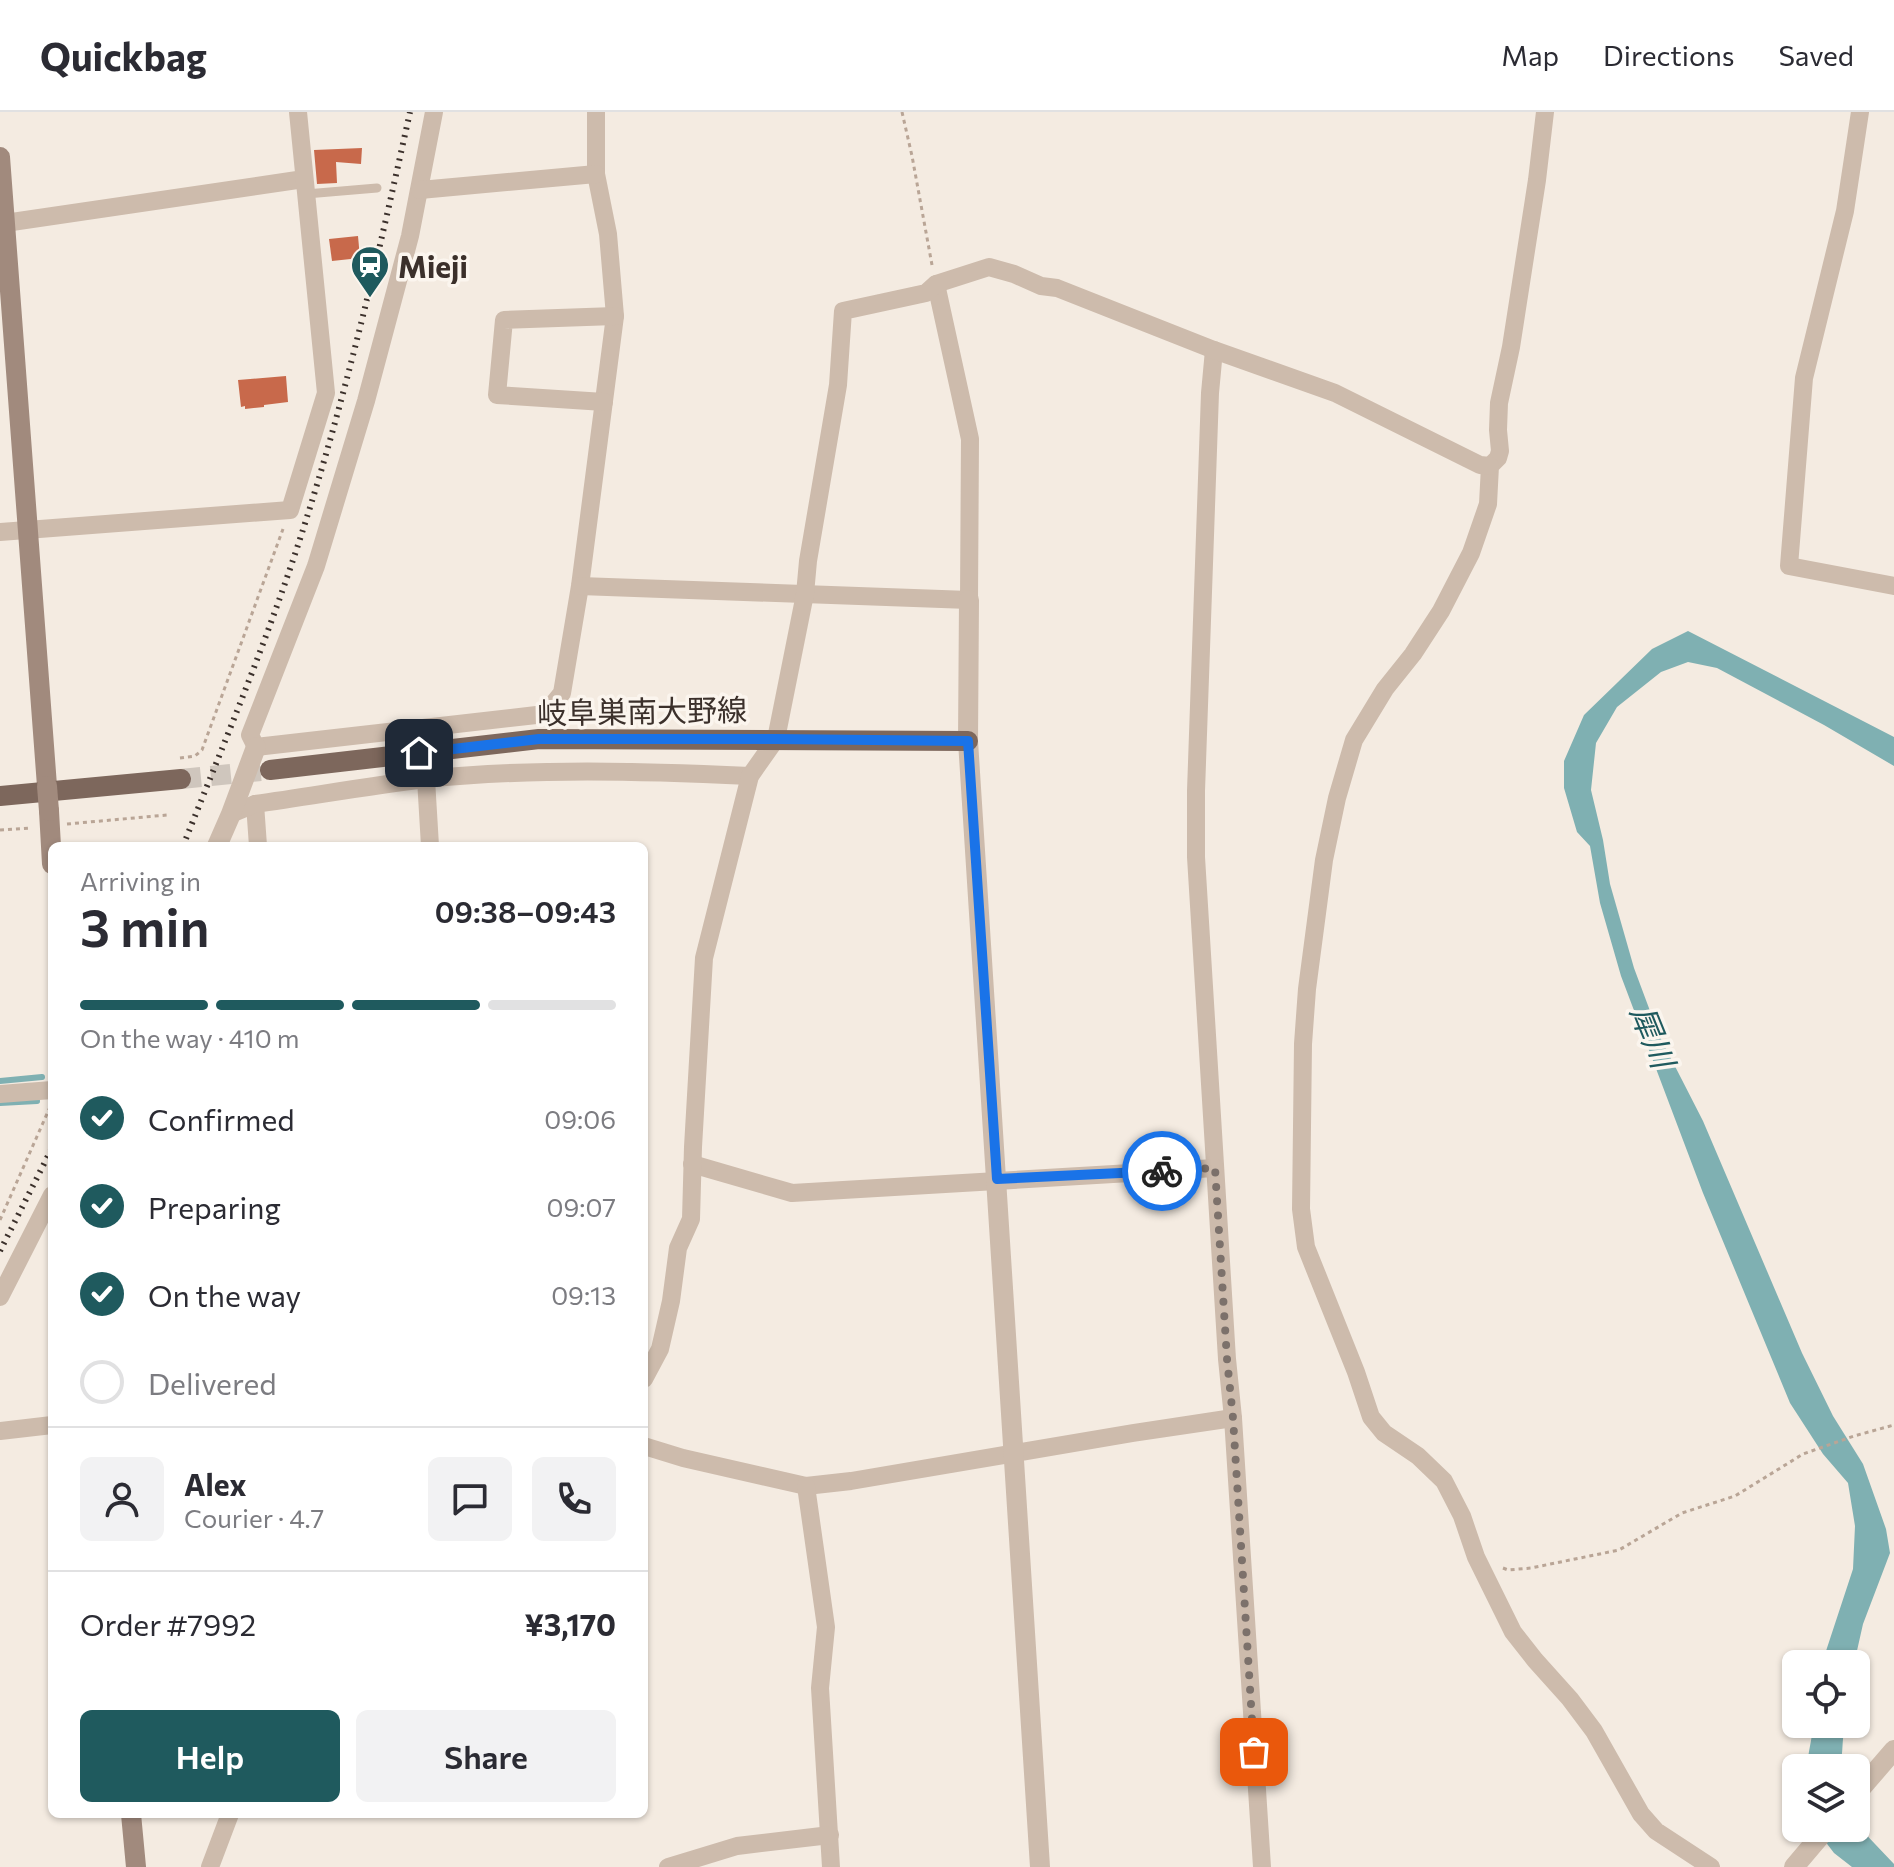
<!DOCTYPE html>
<meta charset="utf-8">
<style>
body{margin:0;font-family:Commissioner,"Noto Sans JP",sans-serif;background:#f2f2f3;color:#2b2b33;height:100vh;display:flex;flex-direction:column;font-size:30px;white-space:nowrap}
*{box-sizing:border-box;margin:0}
p{font-size:26px;color:#7c7c81}
.icon{flex:none;width:44px;height:44px;fill:none;stroke:currentColor;stroke-width:2;stroke-linecap:round;stroke-linejoin:round}
.map{position:relative;flex:1;overflow:hidden}
.drawer{position:absolute;left:48px;top:730px;width:600px;height:976px;display:flex;flex-direction:column;background:#fff;border-radius:12px;box-shadow:0 2px 6px #0004}
.drawer>*{flex:none}
.tools{position:absolute;left:1782px;top:1538px;display:grid;gap:16px}
.tools a{display:grid;place-items:center;width:88px;height:88px;border-radius:12px;background:#fff;box-shadow:0 2px 6px #0004;font-size:40px}
.pin{position:absolute;display:grid;place-items:center;width:68px;height:68px;color:#fff;margin:-34px;border-radius:16px;box-shadow:0 4px 12px #0006}
.courier{position:absolute;display:grid;place-items:center;width:80px;height:80px;margin:-40px;border:6px solid #1a73e8;border-radius:50%;background:#fff;color:#222;box-shadow:0 2px 10px #0007}
.overview em{font-style:normal;font-weight:600}
.overview div{display:flex;flex-direction:column-reverse}
.overview{display:flex;align-items:center;justify-content:space-between;height:136px;padding:0 32px}
h1{font-size:52px;font-weight:600;line-height:60px}
.bar{display:grid;grid-template-columns:repeat(4,1fr);gap:12px 8px;align-content:center;height:96px;padding:0 32px}
.bar i{height:10px;border-radius:6px;background:#e1e1e2}
.bar .on{background:#1f5a5e}
.bar p{grid-column:span 4}
.line{display:flex;align-items:center;gap:20px;padding:0 32px;border-top:2px solid #e1e1e2}
.line div{flex:1}
.round{display:grid;place-items:center;flex:none;width:84px;height:84px;border-radius:12px;background:#f2f2f3}
ol{padding:0 32px;list-style:none}
li{display:flex;align-items:center;gap:24px;height:88px}
li p{margin-inline-start:auto}
li .icon{padding:8px;border-radius:50%;background:#1f5a5e;color:#fff;stroke-width:4}
li:last-child{color:#7c7c81}
li i{width:44px;height:44px;border:4px solid #e1e1e2;border-radius:50%}
.cta{display:flex;gap:16px;margin-top:auto;padding:16px 32px}
.cta a{flex:1;height:92px;border-radius:12px;background:#1f5a5e;color:#fff;font-size:32px;font-weight:600;line-height:92px;text-align:center}
.cta a+a{background:#f2f2f3;color:#2b2b33}
header{display:flex;align-items:center;gap:48px;box-sizing:border-box;height:112px;padding:0 40px;background:#fff;border-bottom:2px solid #e1e1e2}
header strong{font-size:38px}
nav{display:flex;gap:44px;margin-inline-start:auto;font-size:28px}
.map>svg:first-child{display:block}
</style>
<header>
<strong>Quickbag</strong>
<nav><a>Map</a><a>Directions</a><a>Saved</a></nav>
</header>
<div class="map">
<svg width="1894" height="1755" viewBox="0 0 1894 1755">
<rect width="100%" height="100%" fill="#f4ebe1"/>
<!-- water -->
<g fill="#7fb0b2">
<polygon points="1688,519 1894,625 1894,654 1824,613 1717,556 1688,550 1661,560 1617,595 1596,631 1591,678 1603,728 1610,772 1634,856 1659,923 1703,1009 1802,1241 1833,1304 1863,1352 1886,1417 1890,1441 1863,1512 1854,1552 1824,1552 1826,1539 1853,1457 1855,1414 1848,1371 1823,1342 1790,1291 1703,1081 1621,864 1600,791 1590,734 1577,720 1564,676 1564,649 1584,603 1652,537"/>
<polygon points="1814,1612 1844,1612 1841,1656 1806,1656"/>
<polygon points="1856,1712 1894,1752 1894,1755 1852,1755 1834,1741 1815,1716 1856,1716"/>
</g>
<g fill="none" stroke-linecap="round" stroke-linejoin="round">
<!-- stream -->
<g stroke="#7fb0b2" stroke-width="6">
<polyline points="0,969 42,965"/>
<polyline points="0,991 37,989"/>
</g>
</g>
<!-- building -->
<g fill="#c8694b">
<polygon points="362,36 361,52 336,50 337,71 317,72 314,38"/>
<polygon points="358,124 360,146 332,149 329,127"/>
<polygon points="286,264 288,290 264,293 264,295 245,297 245,294 241,295 238,268"/>
</g>
<g fill="none" stroke-linecap="round" stroke-linejoin="round">
<!-- primary-tunnel -->
<polyline stroke="#cfc6bd" stroke-width="20" stroke-dasharray="20 10" stroke-linecap="butt" points="181,667 270,658"/>
<!-- path -->
<g stroke="#b9a596" stroke-width="3" stroke-dasharray="4 4" stroke-linecap="butt">
<polyline points="902,0 912,44 932,153"/>
<polyline points="180,646 195,644 202,638 283,417"/>
<polyline points="67,712 167,703"/>
<polyline points="0,718 31,716"/>
<polyline points="0,1108 50,995"/>
<polyline points="1503,1456 1508,1458 1531,1456 1619,1438 1682,1401 1735,1384 1803,1342 1854,1324 1894,1313"/>
</g>
<!-- service -->
<polyline stroke="#cdbbac" stroke-width="9" points="306,82 377,76"/>
<!-- minor -->
<g stroke="#cdbbac" stroke-width="18">
<polyline points="434,0 410,124 366,289 316,454 250,623 256,635 545,602 562,581 580,474 615,204 608,122 596,62 596,0"/>
<polyline points="1545,0 1537,68 1511,235 1499,291 1498,318 1500,339 1498,346 1490,354 1488,392 1471,441 1441,499 1413,542 1385,577 1354,628 1337,686 1324,748 1307,877 1303,932 1301,1097 1306,1135 1356,1260 1371,1305 1384,1321 1418,1344 1444,1369 1462,1404 1476,1445 1513,1520 1535,1548 1570,1587 1594,1619 1641,1702 1656,1719 1711,1755"/>
<polyline points="1860,0 1845,99 1804,266 1789,454 1894,474"/>
<polyline points="420,78 596,62"/>
<polyline points="5,111 304,67"/>
<polyline points="1214,238 1210,281 1196,679 1196,745 1227,1247 1233,1306 1262,1755"/>
<polyline points="604,290 497,283 504,208 615,204"/>
<polyline points="0,420 290,398 326,281 298,0"/>
<polyline points="580,474 969,488 970,327 936,172"/>
<polyline points="426,667 430,734"/>
<polyline points="255,692 258,734"/>
<path d="M231,702l24,-10c57,-8 113,-18 170,-25 108,-11 217,-8 325,-3"/>
<polyline points="0,982 52,978"/>
<polyline points="692,1052 792,1081 1215,1056"/>
<polyline points="0,1185 52,1083"/>
<polyline points="644,1267 660,1237 671,1189 678,1136 691,1107 693,1035 704,846 750,664 776,627 805,482 808,449 838,273 843,199 926,181 936,172 989,155 1014,162 1041,174 1057,176 1214,238 1335,281 1480,353 1490,354"/>
<polyline points="0,1319 52,1313"/>
<polyline points="644,1334 683,1346 806,1374 851,1369 1133,1321 1233,1306"/>
<polyline points="806,1374 826,1515 820,1576 831,1755"/>
<polyline points="210,1755 230,1702"/>
<polyline points="668,1755 737,1734 830,1723"/>
</g>
<!-- tertiary -->
<g stroke="#cdbbac" stroke-width="20">
<polyline points="969,488 968,629 1040,1755"/>
<polyline points="217,734 231,702 256,635"/>
<polyline points="1856,1682 1894,1638"/>
<polyline points="1794,1755 1827,1716"/>
</g>
<!-- secondary -->
<g stroke="#a18a7d" stroke-width="20">
<polyline points="0,45 47,674"/>
<polyline points="49,699 52,752"/>
<polyline points="131,1702 136,1755"/>
</g>
<!-- primary -->
<g stroke="#7d675c" stroke-width="20">
<polyline points="270,658 539,627 968,629"/>
<polyline points="0,684 181,667"/>
</g>
<!-- rail -->
<g stroke="#3b302b" stroke-width="6" stroke-dasharray="2 6" stroke-linecap="butt">
<path d="M183,734c43,-108 89,-217 124,-329 42,-133 73,-269 103,-405"/>
<polyline points="0,1139 52,1036"/>
</g>
<!-- secondary-bridge -->
<polyline stroke="#a18a7d" stroke-width="20" points="47,674 49,699"/>
</g>
<g fill="none" stroke-linecap="round" stroke-linejoin="round">
<!-- done -->
<polyline stroke="#7c716b" stroke-width="8" stroke-dasharray="0 14.4" points="1162,1059 1215,1056 1227,1247 1233,1306 1254,1640"/>
<!-- route -->
<polyline stroke="#1a73e8" stroke-width="10" points="419,641 539,627 776,627 968,629 997,1067 1162,1059"/>
</g>
<!-- icons -->
<defs>
<symbol id="station-pin" viewBox="-11 -11 22 30"><path d="M0 17L-7.5 6A9.5 9.5 0 1 1 7.5 6Z" fill="#1f5a5e" stroke="#fbf5ee"/><path d="M-3-6H3Q5-6 5-4V2Q5 4 3 4L4.5 6H3L1.5 4h-3L-3 6H-4.5L-3 4Q-5 4-5 2V-4Q-5-6-3-6ZM-3.5-4v3h7v-3ZM-3.5 1v1.5H-2V1ZM2 1v1.5H3.5V1Z" fill="#fff"/></symbol>
</defs>
<g fill-rule="evenodd">
<use href="#station-pin" x="348" y="131" width="44" height="60"/>
</g>
<g text-anchor="middle" dominant-baseline="central" stroke-width="7" stroke-linejoin="round" paint-order="stroke">
<!-- poi labels -->
<g font-size="30" font-weight="bold" fill="#3b302b" stroke="#fbf5ee" text-anchor="start">
<text x="398" y="153">Mieji</text>
</g>
<!-- street labels -->
<g font-size="30" fill="#3b302b" stroke="#fbf5ee">
<text transform="translate(642 598) rotate(-1)">岐阜巣南大野線</text>
</g>
<!-- water labels -->
<g font-size="32" font-style="italic" fill="#1f5a5e" stroke="#fbf5ee">
<text transform="translate(1654 924) rotate(68)">犀川</text>
</g>
</g>
</svg>
<div class="tools">
<a><svg class="icon" aria-label="locate" viewBox="0 0 24 24"><circle cx="12" cy="12" r="6"/><path d="M12 2v4M12 18v4M2 12h4M18 12h4"/></svg></a>
<a><svg class="icon" aria-label="layers" viewBox="0 0 24 24"><path d="M12 4l9 5-9 5-9-5zM3 14l9 5 9-5"/></svg></a>
</div>
<div class="pin" style="left:1254px;top:1640px;background:#ea580c"><svg class="icon" aria-label="bag" viewBox="0 0 24 24"><path d="M5 8h14l-1 12H6zM9 8a3 3 0 0 1 6 0"/></svg></div>
<div class="pin" style="left:419px;top:641px;background:#1f2937"><svg class="icon" aria-label="home" viewBox="0 0 24 24"><path d="M3 11l9-7 9 7M6 9v11h12V9"/></svg></div>
<div class="courier" style="left:1162px;top:1059px"><svg class="icon" aria-label="bike" viewBox="0 0 24 24"><circle cx="6" cy="16" r="4"/><circle cx="18" cy="16" r="4"/><path d="M6 16l4-8h5l3 8M10 8l3 8H6M13 5h3"/></svg></div>
<section class="drawer">
<div class="overview"><div><h1>3 min</h1><p>Arriving in</p></div><em>09:38–09:43</em></div>
<div class="bar"><i class="on"></i><i class="on"></i><i class="on"></i><i></i><p>On the way · 410 m</p></div>
<ol>
<li><svg class="icon" aria-label="check" viewBox="0 0 24 24"><path d="M5 12l5 5 9-10"/></svg>Confirmed<p>09:06</p></li>
<li><svg class="icon" aria-label="check" viewBox="0 0 24 24"><path d="M5 12l5 5 9-10"/></svg>Preparing<p>09:07</p></li>
<li><svg class="icon" aria-label="check" viewBox="0 0 24 24"><path d="M5 12l5 5 9-10"/></svg>On the way<p>09:13</p></li>
<li><i></i>Delivered</li>
</ol>
<div class="line" style="height:144px"><a class="round"><svg class="icon" aria-label="person" viewBox="0 0 24 24"><circle cx="12" cy="8" r="4"/><path d="M4 21q1-7 8-7t8 7"/></svg></a><div><b>Alex</b><p>Courier · 4.7</p></div><a class="round"><svg class="icon" aria-label="chat" viewBox="0 0 24 24"><path d="M4 5h16v11H9l-5 4z"/></svg></a><a class="round"><svg class="icon" aria-label="phone" viewBox="0 0 24 24"><path d="M5 4h4l2 5-3 2q2 4 5 5l2-3 5 2v4C11 20 4 13 5 4z"/></svg></a></div>
<div class="line" style="height:104px"><div>Order #7992</div><b>¥3,170</b></div>
<div class="cta"><a>Help</a><a>Share</a></div>
</section>
</div>
